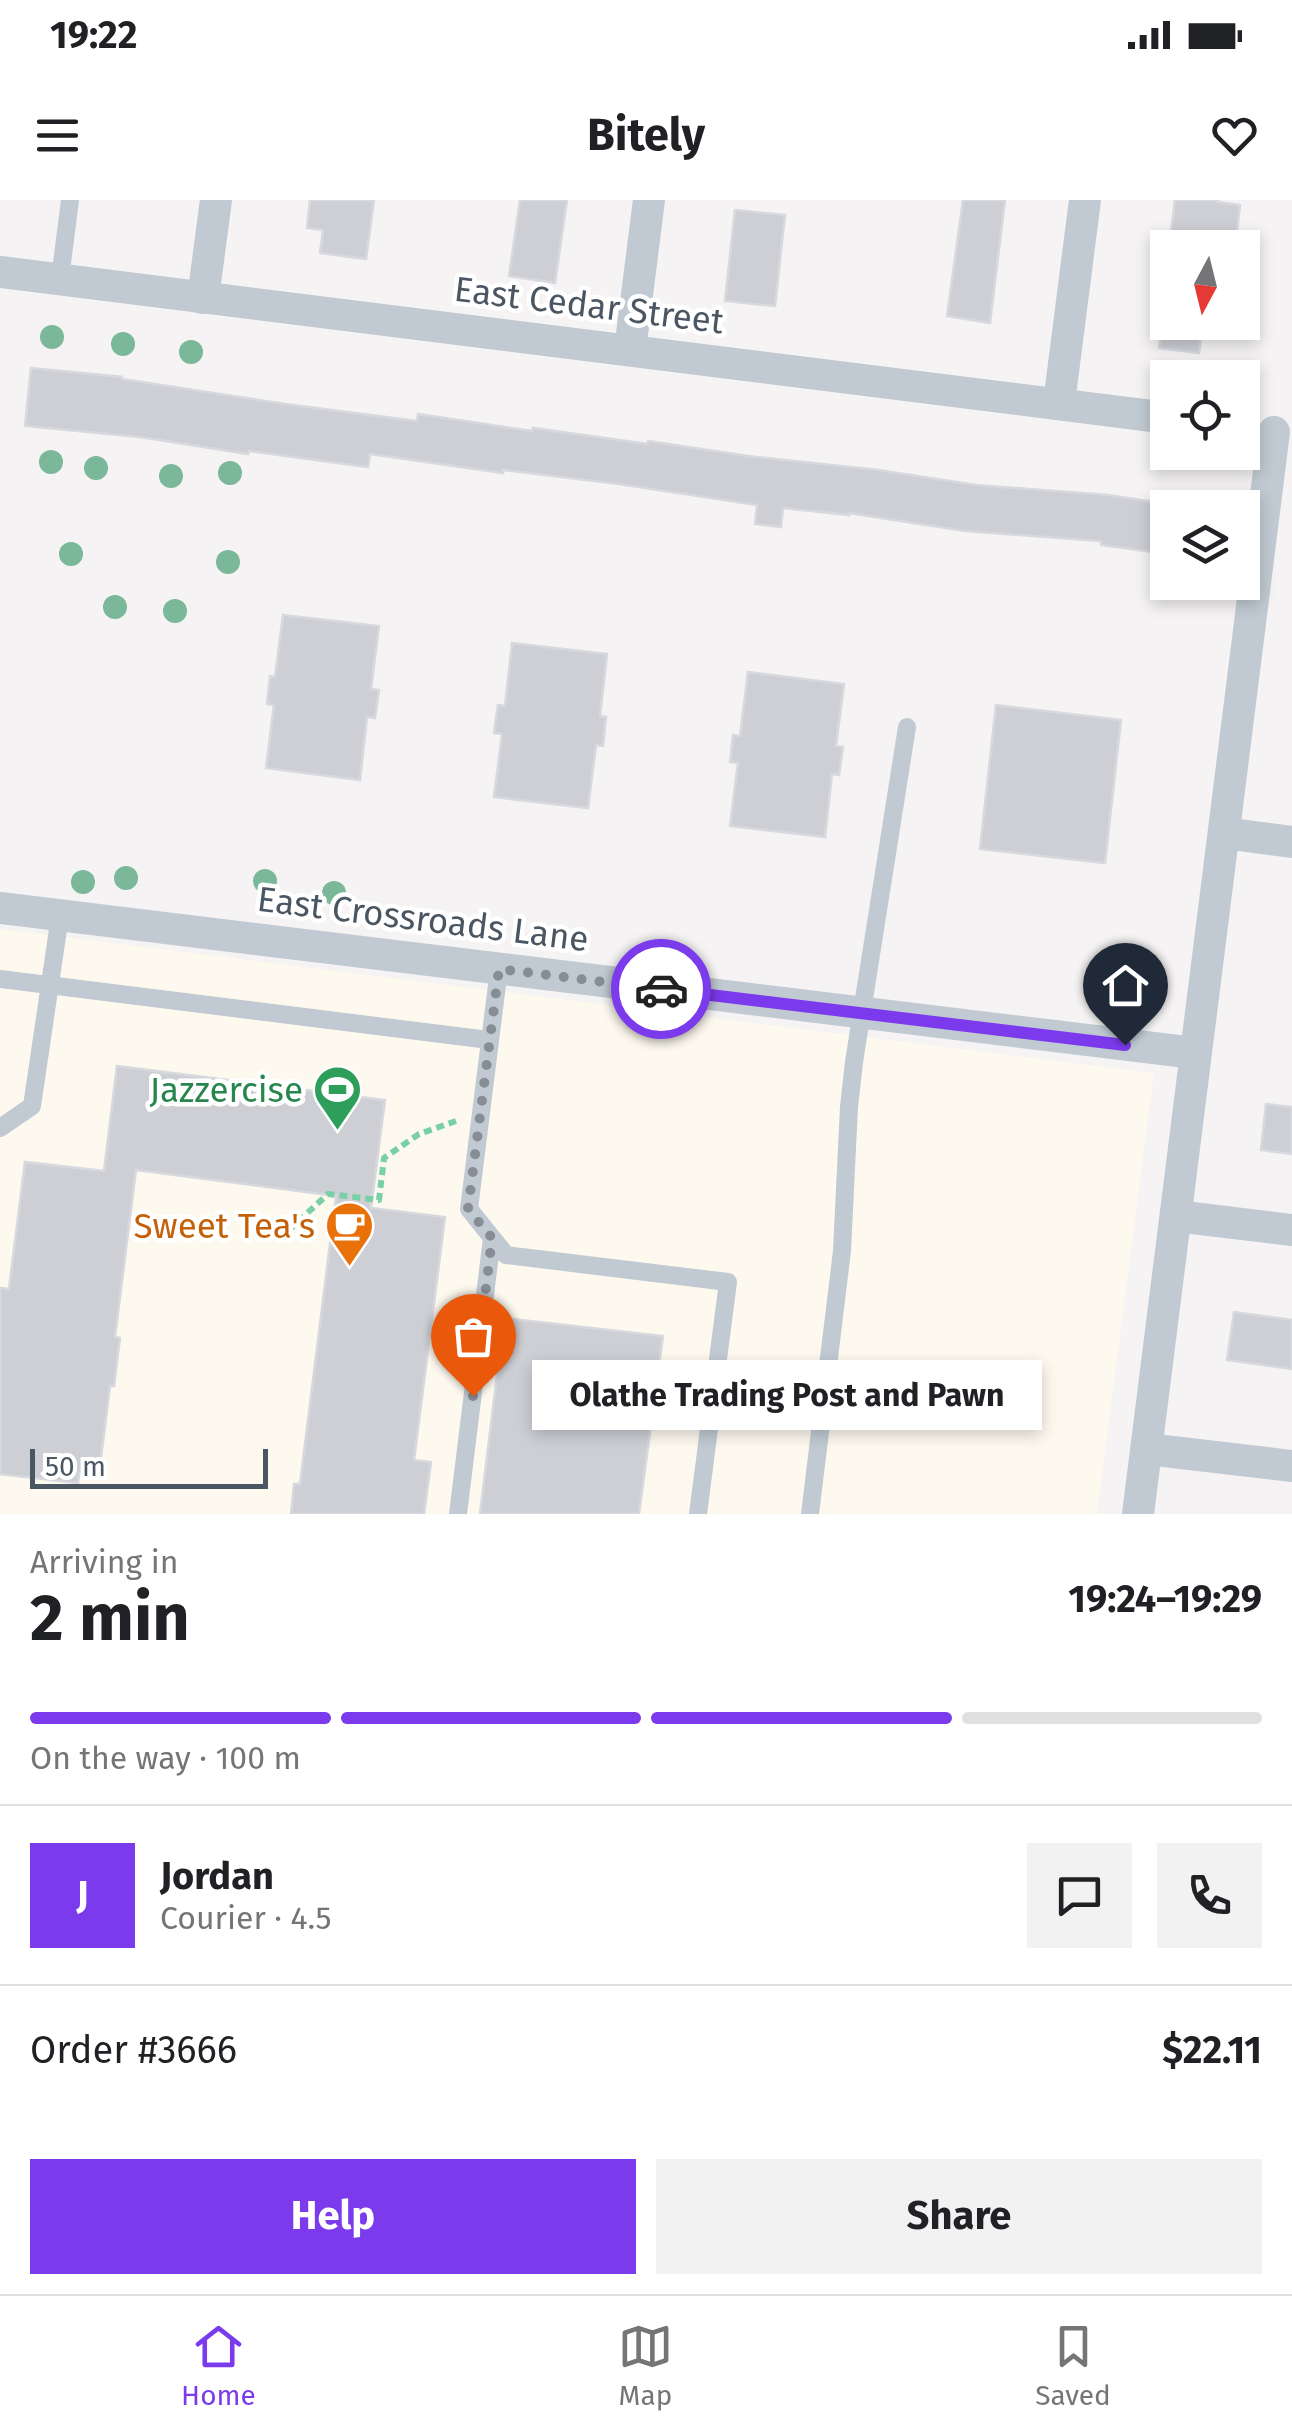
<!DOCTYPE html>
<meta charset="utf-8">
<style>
body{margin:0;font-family:"Fira Sans",sans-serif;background:#f2f2f2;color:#202124;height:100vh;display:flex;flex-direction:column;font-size:38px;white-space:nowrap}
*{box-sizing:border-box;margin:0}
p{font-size:32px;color:#757577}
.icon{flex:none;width:55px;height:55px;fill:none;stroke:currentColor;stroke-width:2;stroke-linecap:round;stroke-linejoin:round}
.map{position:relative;height:1314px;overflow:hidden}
.panel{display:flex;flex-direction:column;background:#fff;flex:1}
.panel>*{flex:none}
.needle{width:65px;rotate:187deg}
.buttons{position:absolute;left:1150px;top:30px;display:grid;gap:20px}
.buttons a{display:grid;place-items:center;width:110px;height:110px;border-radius:0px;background:#fff;box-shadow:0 5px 15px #0003;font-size:50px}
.scale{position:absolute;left:30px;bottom:25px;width:238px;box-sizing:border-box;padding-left:10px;border:5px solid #4a5661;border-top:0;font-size:28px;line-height:35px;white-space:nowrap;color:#4a5661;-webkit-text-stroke:8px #fff;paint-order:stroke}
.pin{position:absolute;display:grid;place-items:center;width:85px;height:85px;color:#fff;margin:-102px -42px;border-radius:50% 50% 50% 0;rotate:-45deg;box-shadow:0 0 10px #0007}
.pin .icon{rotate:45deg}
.courier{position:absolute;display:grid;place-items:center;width:100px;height:100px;margin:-50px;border:8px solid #7c3aed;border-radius:50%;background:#fff;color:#222;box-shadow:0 2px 12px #0007}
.bubble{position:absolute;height:70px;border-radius:0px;background:#fff;box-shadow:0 5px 15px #0003;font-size:32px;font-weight:700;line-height:70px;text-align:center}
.overview em{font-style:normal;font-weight:700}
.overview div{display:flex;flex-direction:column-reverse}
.overview{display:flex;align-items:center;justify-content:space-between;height:170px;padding:0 30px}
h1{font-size:65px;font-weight:700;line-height:75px}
.bar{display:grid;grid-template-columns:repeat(4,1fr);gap:15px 10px;align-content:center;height:120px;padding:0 30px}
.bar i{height:12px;border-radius:8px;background:#e0e0e0}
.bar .on{background:#7c3aed}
.bar p{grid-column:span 4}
.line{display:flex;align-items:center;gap:25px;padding:0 30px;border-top:2px solid #e0e0e0}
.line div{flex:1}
.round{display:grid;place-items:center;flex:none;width:105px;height:105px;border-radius:0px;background:#f2f2f2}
.button{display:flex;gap:20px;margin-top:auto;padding:20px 30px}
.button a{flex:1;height:115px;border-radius:0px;background:#7c3aed;color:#fff;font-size:40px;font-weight:700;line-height:115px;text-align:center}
.button a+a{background:#f2f2f2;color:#202124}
.status{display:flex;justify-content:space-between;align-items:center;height:70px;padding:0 50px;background:#fff;direction:ltr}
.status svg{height:28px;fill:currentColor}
header{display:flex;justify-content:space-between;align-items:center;height:130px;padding:0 30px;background:#fff;font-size:45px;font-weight:700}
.dock{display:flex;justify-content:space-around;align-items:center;height:140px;border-top:2px solid #e0e0e0;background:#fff;font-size:28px;color:#757577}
.dock a{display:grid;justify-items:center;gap:5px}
.dock .on{color:#7c3aed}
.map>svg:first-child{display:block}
</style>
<div class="status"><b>19:22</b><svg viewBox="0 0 49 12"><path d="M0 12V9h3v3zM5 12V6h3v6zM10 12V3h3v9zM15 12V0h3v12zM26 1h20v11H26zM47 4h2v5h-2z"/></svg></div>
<header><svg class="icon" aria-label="menu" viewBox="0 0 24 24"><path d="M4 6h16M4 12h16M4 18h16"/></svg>Bitely<svg class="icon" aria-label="heart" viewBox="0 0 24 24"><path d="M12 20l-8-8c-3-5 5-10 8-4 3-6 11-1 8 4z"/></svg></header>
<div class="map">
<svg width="1292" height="1314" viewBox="0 0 1292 1314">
<rect width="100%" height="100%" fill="#f5f3f3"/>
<!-- commercial -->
<polygon fill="#fdf9ef" points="0,729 1154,873 1097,1314 0,1314"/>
<!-- building -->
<g fill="#cdcfd5" stroke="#d7d9de" stroke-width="2.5">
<polygon points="310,0 374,0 366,59 320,53 323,30 307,28"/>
<polygon points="520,0 567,0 555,83 509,76"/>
<polygon points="963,0 1005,0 990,123 947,116"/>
<polygon points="1175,0 1219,0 1218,2 1240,5 1235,48 1170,40"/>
<polygon points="735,10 785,15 775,106 725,101"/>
<polygon points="1163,122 1203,122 1199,153 1159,148"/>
<polygon points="31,168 122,177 122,179 285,204 417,221 418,214 532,231 533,228 648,244 648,241 748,256 878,270 976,285 1108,295 1168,304 1168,354 1101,345 1101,341 965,331 849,313 849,315 783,308 781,327 755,324 757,305 619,284 503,270 503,273 370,254 368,267 249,251 248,254 140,237 25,226"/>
<polygon points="283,415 379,426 371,489 379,490 375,518 367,517 360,580 266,568 274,505 267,504 270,476 275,477"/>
<polygon points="512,443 607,454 600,516 606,517 603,546 596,545 588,608 494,597 502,534 494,533 498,505 505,506"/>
<polygon points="748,472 844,484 836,546 843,547 839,575 832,574 825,637 730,626 738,563 730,562 733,535 740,536"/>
<polygon points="996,505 1121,520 1105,663 980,649"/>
<polygon points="117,866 385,900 371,1008 445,1017 414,1260 431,1262 424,1314 291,1314 294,1284 300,1284 336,996 136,970 115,1137 120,1138 114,1186 110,1186 100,1266 90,1264 89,1274 79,1273 78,1283 0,1274 0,1088 9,1089 25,962 104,971"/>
<polygon points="1266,904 1292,907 1292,954 1261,950"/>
<polygon points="1234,1112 1292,1120 1292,1169 1227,1160"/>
<polygon points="504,1118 663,1136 639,1314 480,1314"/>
</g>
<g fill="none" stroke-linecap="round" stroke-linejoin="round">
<!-- path -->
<polyline stroke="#7ad0a6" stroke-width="6" stroke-dasharray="8 5" stroke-linecap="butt" points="279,1039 328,994 379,1000 384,958 419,934 456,921"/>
<!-- lane -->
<g stroke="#c1cad2" stroke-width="18">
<polyline points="60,79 70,0"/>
<polyline points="499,769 469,1009 506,1055 728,1082 698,1314"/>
<polyline points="0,779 489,840"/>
<polyline points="0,928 32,906 60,716"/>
<polyline points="458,1314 492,1038"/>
<polyline points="810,1314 842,1051 849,907 854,862 907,527"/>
</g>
<!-- street -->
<g stroke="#c1cad2" stroke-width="32">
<polyline points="0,72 1168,218"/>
<polyline points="203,98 216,0"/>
<polyline points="630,150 649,0"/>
<polyline points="1059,203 1085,0"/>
<polyline points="1224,633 1292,642"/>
<polyline points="0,708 1195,853"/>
<polyline points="1176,1016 1292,1030"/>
<polyline points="1147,1249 1292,1266"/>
<polyline points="1138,1314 1274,232"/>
</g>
</g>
<!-- trees -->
<g fill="#7bb799">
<circle cx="52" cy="137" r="12"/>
<circle cx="123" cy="144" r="12"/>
<circle cx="191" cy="152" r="12"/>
<circle cx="51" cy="262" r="12"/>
<circle cx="96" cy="268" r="12"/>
<circle cx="230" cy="273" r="12"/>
<circle cx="171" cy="276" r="12"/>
<circle cx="71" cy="354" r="12"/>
<circle cx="228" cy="362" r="12"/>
<circle cx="115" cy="407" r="12"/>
<circle cx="175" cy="411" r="12"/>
<circle cx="126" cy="678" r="12"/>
<circle cx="265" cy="681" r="12"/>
<circle cx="83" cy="682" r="12"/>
<circle cx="334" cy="693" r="12"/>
</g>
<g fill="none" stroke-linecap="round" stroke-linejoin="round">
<!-- done -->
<polyline stroke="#868d94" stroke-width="10" stroke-dasharray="0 18" points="473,1196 492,1038 468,1009 499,769 661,789"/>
<!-- route -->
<polyline stroke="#7c3aed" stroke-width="12" points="661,789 1125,845"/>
</g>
<!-- icons -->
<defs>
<symbol id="stadium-pin" viewBox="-11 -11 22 30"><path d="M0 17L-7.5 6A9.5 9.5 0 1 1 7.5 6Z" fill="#2e9e5b" stroke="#fff"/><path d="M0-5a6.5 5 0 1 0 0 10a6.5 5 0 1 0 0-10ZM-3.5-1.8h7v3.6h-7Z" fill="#fff"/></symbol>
<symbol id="cafe-pin" viewBox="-11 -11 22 30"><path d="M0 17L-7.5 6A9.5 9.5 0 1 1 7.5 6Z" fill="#e8710a" stroke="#fff"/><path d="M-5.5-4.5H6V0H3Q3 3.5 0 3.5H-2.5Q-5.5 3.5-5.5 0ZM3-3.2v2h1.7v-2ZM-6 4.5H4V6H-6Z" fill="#fff"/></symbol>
</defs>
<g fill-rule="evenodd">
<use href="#stadium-pin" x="310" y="862" width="55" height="75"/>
<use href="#cafe-pin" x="322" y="998" width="55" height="75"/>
</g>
<g text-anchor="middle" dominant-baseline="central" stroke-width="9" stroke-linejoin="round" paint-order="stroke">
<!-- street labels -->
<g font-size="35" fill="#4a5661" stroke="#fff">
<text transform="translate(589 105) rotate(7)">East Cedar Street</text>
<text transform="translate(423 719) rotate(7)">East Crossroads Lane</text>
</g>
<!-- leisure labels -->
<g font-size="35" fill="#27864d" stroke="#fff" text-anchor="end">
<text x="303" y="890">Jazzercise</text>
</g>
<!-- food labels -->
<g font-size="35" fill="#c56008" stroke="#fff" text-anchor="end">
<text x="315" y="1026">Sweet Tea's</text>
</g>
</g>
</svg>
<div class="buttons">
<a><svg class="needle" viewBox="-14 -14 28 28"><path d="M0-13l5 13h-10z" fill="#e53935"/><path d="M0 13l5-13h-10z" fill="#757577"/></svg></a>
<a><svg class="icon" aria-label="locate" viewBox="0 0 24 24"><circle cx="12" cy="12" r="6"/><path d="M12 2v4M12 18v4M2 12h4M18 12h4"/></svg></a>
<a><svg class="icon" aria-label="layers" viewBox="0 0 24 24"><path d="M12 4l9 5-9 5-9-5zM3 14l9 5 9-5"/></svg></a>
</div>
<div class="scale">50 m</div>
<div class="pin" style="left:473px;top:1196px;background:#ea580c"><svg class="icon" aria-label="bag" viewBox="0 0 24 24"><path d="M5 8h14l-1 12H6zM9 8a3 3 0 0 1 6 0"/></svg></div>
<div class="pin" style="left:1125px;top:845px;background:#1f2937"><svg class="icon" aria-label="home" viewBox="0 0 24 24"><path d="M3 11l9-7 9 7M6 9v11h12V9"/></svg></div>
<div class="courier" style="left:661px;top:789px"><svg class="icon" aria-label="car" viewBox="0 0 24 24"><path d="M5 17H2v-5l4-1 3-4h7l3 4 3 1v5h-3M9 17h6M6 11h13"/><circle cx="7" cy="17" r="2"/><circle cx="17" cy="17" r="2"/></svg></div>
<div class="bubble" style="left:532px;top:1160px;width:510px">Olathe Trading Post and Pawn</div>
</div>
<section class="panel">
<div class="overview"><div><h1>2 min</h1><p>Arriving in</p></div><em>19:24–19:29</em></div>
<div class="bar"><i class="on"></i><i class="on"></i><i class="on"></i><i></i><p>On the way · 100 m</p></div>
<div class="line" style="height:180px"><b class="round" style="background:#7c3aed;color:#fff">J</b><div><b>Jordan</b><p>Courier · 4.5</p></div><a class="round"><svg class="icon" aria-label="chat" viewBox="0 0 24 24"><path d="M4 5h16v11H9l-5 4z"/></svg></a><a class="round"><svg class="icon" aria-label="phone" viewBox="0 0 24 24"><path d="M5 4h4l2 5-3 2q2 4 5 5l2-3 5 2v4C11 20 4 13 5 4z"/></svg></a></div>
<div class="line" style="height:130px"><div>Order #3666</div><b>$22.11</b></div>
<div class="button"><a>Help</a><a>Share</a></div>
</section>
<nav class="dock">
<a class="on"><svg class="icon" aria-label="home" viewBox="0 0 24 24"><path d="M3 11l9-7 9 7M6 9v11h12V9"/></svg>Home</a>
<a><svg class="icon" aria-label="map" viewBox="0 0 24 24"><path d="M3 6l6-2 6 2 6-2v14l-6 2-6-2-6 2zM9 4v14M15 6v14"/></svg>Map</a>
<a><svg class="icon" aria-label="saved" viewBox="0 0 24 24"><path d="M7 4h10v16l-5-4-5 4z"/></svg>Saved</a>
</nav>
